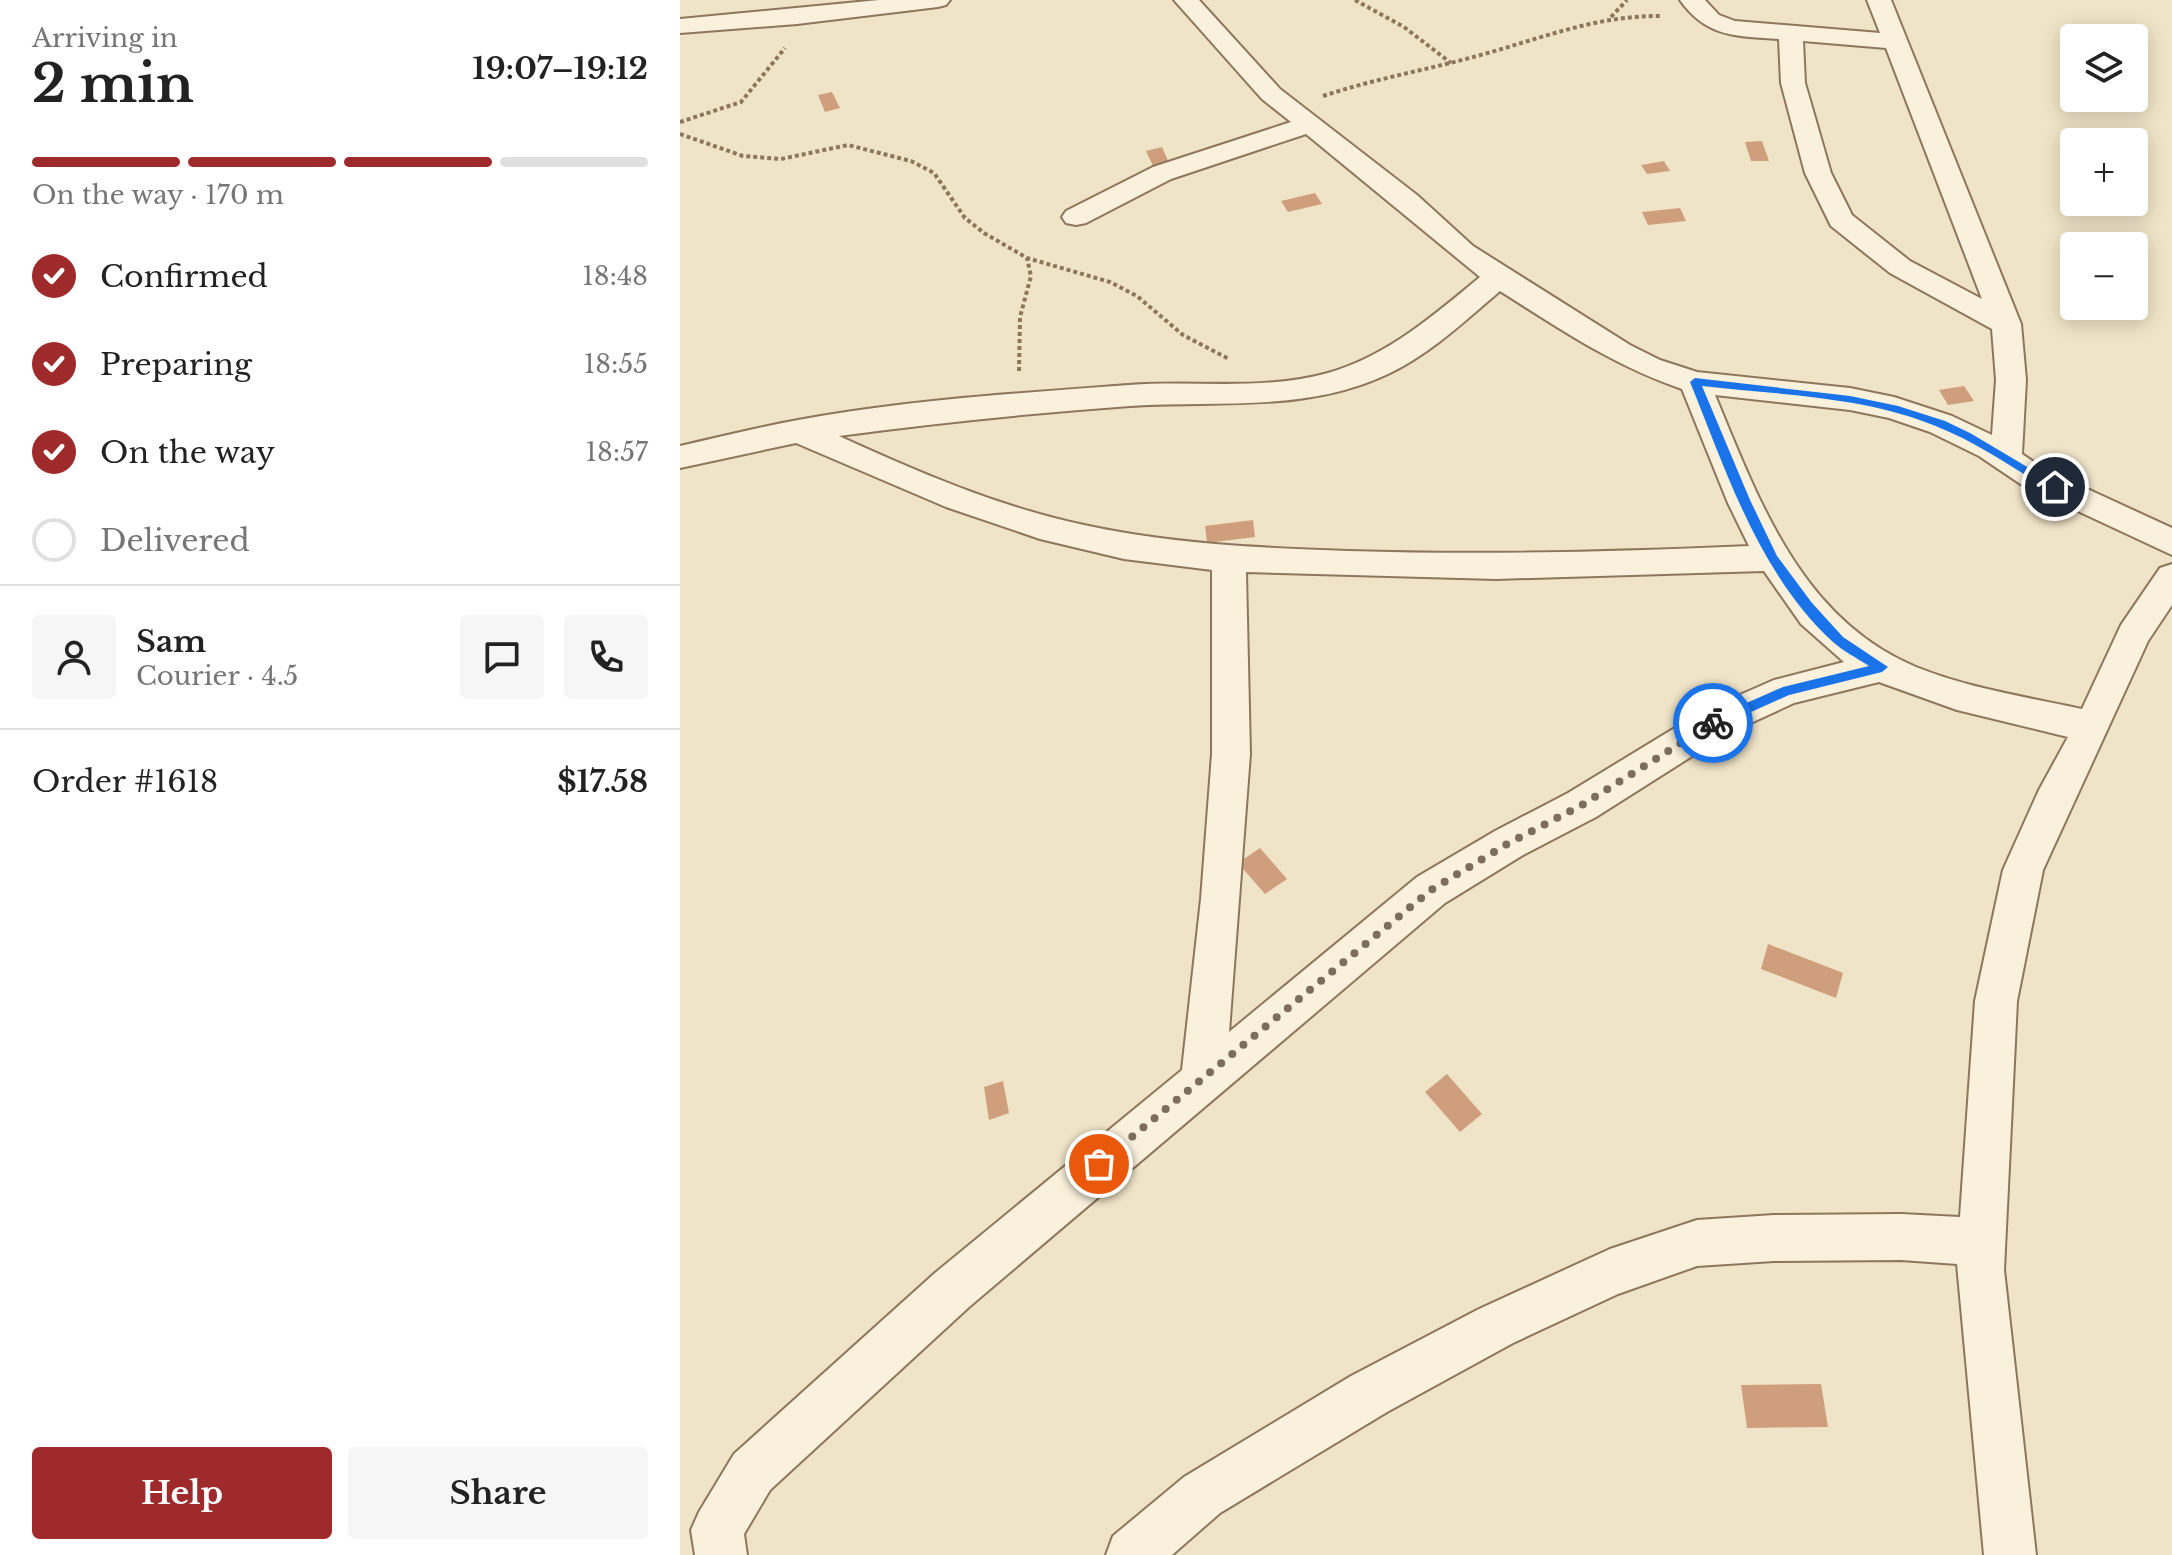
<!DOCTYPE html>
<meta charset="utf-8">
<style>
body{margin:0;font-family:"Libre Baskerville",serif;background:#f6f6f6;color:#222;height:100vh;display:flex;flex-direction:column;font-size:30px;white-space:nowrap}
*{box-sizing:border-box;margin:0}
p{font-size:26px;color:#767676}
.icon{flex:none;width:44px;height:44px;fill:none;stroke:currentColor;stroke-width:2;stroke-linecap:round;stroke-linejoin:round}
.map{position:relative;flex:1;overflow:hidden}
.panel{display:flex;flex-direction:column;background:#fff;width:680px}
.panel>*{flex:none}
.tools{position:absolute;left:1380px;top:24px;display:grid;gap:16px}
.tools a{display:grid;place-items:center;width:88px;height:88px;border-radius:8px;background:#fff;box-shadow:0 4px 20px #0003;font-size:40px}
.pin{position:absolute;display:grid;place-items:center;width:68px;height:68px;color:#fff;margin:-34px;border:4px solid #fff;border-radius:50%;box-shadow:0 2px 8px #0007}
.courier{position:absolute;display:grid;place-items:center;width:80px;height:80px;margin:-40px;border:6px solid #1a73e8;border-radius:50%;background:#fff;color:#222;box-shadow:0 2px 10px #0007}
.overview em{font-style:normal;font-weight:800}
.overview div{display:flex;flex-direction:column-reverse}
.overview{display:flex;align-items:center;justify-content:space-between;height:136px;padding:0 32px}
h1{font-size:52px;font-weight:800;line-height:60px}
.bar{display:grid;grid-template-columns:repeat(4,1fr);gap:12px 8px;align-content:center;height:96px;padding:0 32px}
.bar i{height:10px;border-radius:6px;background:#e0e0e0}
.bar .current{background:#9e2a2b}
.bar p{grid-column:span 4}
.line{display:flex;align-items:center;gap:20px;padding:0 32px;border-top:2px solid #e0e0e0}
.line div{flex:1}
.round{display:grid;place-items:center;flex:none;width:84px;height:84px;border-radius:8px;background:#f6f6f6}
ol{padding:0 32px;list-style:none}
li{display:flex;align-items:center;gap:24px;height:88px}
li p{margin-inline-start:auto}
li .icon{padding:8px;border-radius:50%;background:#9e2a2b;color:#fff;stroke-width:4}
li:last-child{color:#767676}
li i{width:44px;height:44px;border:4px solid #e0e0e0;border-radius:50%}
.cta{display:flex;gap:16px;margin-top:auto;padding:16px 32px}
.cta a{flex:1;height:92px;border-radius:8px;background:#9e2a2b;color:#fff;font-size:32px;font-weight:800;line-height:92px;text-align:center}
.cta a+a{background:#f6f6f6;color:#222}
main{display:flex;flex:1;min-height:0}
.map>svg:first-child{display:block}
</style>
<main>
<section class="panel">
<div class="overview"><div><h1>2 min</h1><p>Arriving in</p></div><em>19:07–19:12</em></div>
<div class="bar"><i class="current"></i><i class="current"></i><i class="current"></i><i></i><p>On the way · 170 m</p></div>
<ol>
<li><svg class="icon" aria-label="check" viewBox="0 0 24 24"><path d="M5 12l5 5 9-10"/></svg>Confirmed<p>18:48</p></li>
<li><svg class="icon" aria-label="check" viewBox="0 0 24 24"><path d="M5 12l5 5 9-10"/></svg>Preparing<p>18:55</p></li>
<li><svg class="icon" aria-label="check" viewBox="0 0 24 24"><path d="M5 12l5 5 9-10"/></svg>On the way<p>18:57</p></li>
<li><i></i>Delivered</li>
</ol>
<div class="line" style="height:144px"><a class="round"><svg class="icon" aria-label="person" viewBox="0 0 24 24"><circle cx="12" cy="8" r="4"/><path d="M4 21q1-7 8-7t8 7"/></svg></a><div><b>Sam</b><p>Courier · 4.5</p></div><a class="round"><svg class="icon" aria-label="chat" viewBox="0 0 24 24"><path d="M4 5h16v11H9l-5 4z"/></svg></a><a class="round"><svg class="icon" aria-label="phone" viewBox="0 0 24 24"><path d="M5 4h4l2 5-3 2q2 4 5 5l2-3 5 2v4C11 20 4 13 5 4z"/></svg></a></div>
<div class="line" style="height:104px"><div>Order #1618</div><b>$17.58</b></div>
<div class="cta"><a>Help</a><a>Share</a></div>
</section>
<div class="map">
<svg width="1492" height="1555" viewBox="0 0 1492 1555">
<rect width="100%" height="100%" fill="#f0e4c8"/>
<!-- building -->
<g fill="#cf9f7d">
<polygon points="152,92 160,108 145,112 138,95"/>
<polygon points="1082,141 1089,161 1071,161 1065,142"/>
<polygon points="482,147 489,163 473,166 466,151"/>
<polygon points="984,161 990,171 967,174 961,165"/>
<polygon points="635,193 642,204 608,212 601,201"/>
<polygon points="1000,208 1006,221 968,225 962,212"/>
<polygon points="1284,386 1294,401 1268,405 1259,390"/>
<polygon points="573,520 575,537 527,543 525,526"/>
<polygon points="580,848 607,879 585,894 558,863"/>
<polygon points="1088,944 1163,973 1156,998 1081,969"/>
<polygon points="767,1074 802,1114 780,1132 745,1092"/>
<polygon points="323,1081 329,1113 309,1120 304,1087"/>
<polygon points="1141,1384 1148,1427 1067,1428 1061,1385"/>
</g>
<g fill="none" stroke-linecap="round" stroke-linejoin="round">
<defs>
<g id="minor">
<polygon points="199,0 270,0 266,5 258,7 117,24 0,33 0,19"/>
<path d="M494,0h25l81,89 137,106 56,51 157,99 30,15 37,12 153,16 44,9 58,19 40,19 4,-55 -4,-51 -102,-56 -59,-47 -26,-53 -24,-90 -2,-44c-42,-3 -72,-1 -99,-39h25l14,15 16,6 145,12 -13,-33h24l130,324 5,56 -4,74 22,15 128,59v27l-150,-70 -43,-29 -49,-24 -41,-14 -39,-8 -135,-15c44,106 86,224 201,272 52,21 110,30 166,42l39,-84 39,-57 12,-4v41l-24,36 -105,229 -26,131 -13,269 32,285h-52l-27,-291 -56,-4 -127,1 -77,5 -79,28 -105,49 -126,69 -167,101 -48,42h-66l7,-19 71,-59 167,-101 128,-67 131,-60 87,-29 77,-5 127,-1 59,3 15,-216 28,-131 36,-80 29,-53 -111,-27 -78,-28 -85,21 -67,31 -131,83 -73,38 -78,48 -476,404 -199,183 -26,44 3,21h-52l-4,-25 8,-18 35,-58 201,-181 247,-203 19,-171 11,-145v-184l-88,-11 -84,-20 -94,-32 -150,-64 -116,25v-22c39,-9 79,-19 118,-26 109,-20 221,-27 331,-35 65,-5 135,6 199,-12 59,-17 105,-57 152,-96l-174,-143 -135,45 -85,44 -10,2 -10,-2 -4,-6 4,-6 87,-44 138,-45 -29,-23zM1123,41l83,7 96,251 -72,-38 -58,-46 -21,-42 -26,-90zM820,291c60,38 114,75 182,98l46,114 21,43c-133,6 -266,9 -400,5 -89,-3 -178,-7 -265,-26 -85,-18 -166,-53 -245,-89 96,-13 194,-23 291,-30 87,-6 176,7 258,-32 42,-20 77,-53 112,-83zM1084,571l37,53 43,38 -70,18 -73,32 -133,81 -73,38 -78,46 -188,155 21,-278 -4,-182 250,7z"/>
</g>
</defs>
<!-- minor casing -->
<use href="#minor" stroke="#8d765c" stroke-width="4"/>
<!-- path -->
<g stroke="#8d765c" stroke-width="4" stroke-dasharray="4 3" stroke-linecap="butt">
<polyline points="675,0 724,27 771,63"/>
<polyline points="931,17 947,0"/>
<path d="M643,96c51,-17 103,-26 154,-40 63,-17 119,-41 185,-40"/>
<polyline points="0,122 61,102 105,48"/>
<polyline points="0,134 63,156 101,159 168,145 231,161 254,173 285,218 304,233 347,258 430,282 457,296 503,335 549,359"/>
<polyline points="339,371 340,317 351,276 347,258"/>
</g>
<!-- minor -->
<use href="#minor" fill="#faf1dc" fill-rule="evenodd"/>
</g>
<!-- route -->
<path fill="#1a73e8" d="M1015,378l155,18 48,10 47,15 25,12 91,54 -10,3c-37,-21 -73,-47 -113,-63 -73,-31 -158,-32 -236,-41l48,114 27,56 35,47 31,34 45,30 -6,5 -93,23 -76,34 -5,-2v-7l75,-33 86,-21c-12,-8 -26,-15 -36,-24 -74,-68 -106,-169 -143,-260z"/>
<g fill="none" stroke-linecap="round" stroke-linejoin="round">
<!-- done -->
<polyline stroke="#7c6e5b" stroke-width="8" stroke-dasharray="0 14.4" points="419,1164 751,890 829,843 902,805 1033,723"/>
</g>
</svg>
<div class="tools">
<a><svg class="icon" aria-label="layers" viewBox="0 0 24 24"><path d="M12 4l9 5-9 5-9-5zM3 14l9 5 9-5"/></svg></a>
<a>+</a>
<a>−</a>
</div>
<div class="pin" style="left:419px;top:1164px;background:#ea580c"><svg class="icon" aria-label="bag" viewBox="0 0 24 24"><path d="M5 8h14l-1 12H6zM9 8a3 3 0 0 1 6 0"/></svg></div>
<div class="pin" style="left:1375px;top:487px;background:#1f2937"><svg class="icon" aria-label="home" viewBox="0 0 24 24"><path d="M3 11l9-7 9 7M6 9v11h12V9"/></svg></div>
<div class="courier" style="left:1033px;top:723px"><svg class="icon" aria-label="bike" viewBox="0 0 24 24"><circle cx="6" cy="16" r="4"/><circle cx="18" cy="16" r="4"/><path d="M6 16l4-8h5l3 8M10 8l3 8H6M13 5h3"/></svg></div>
</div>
</main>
